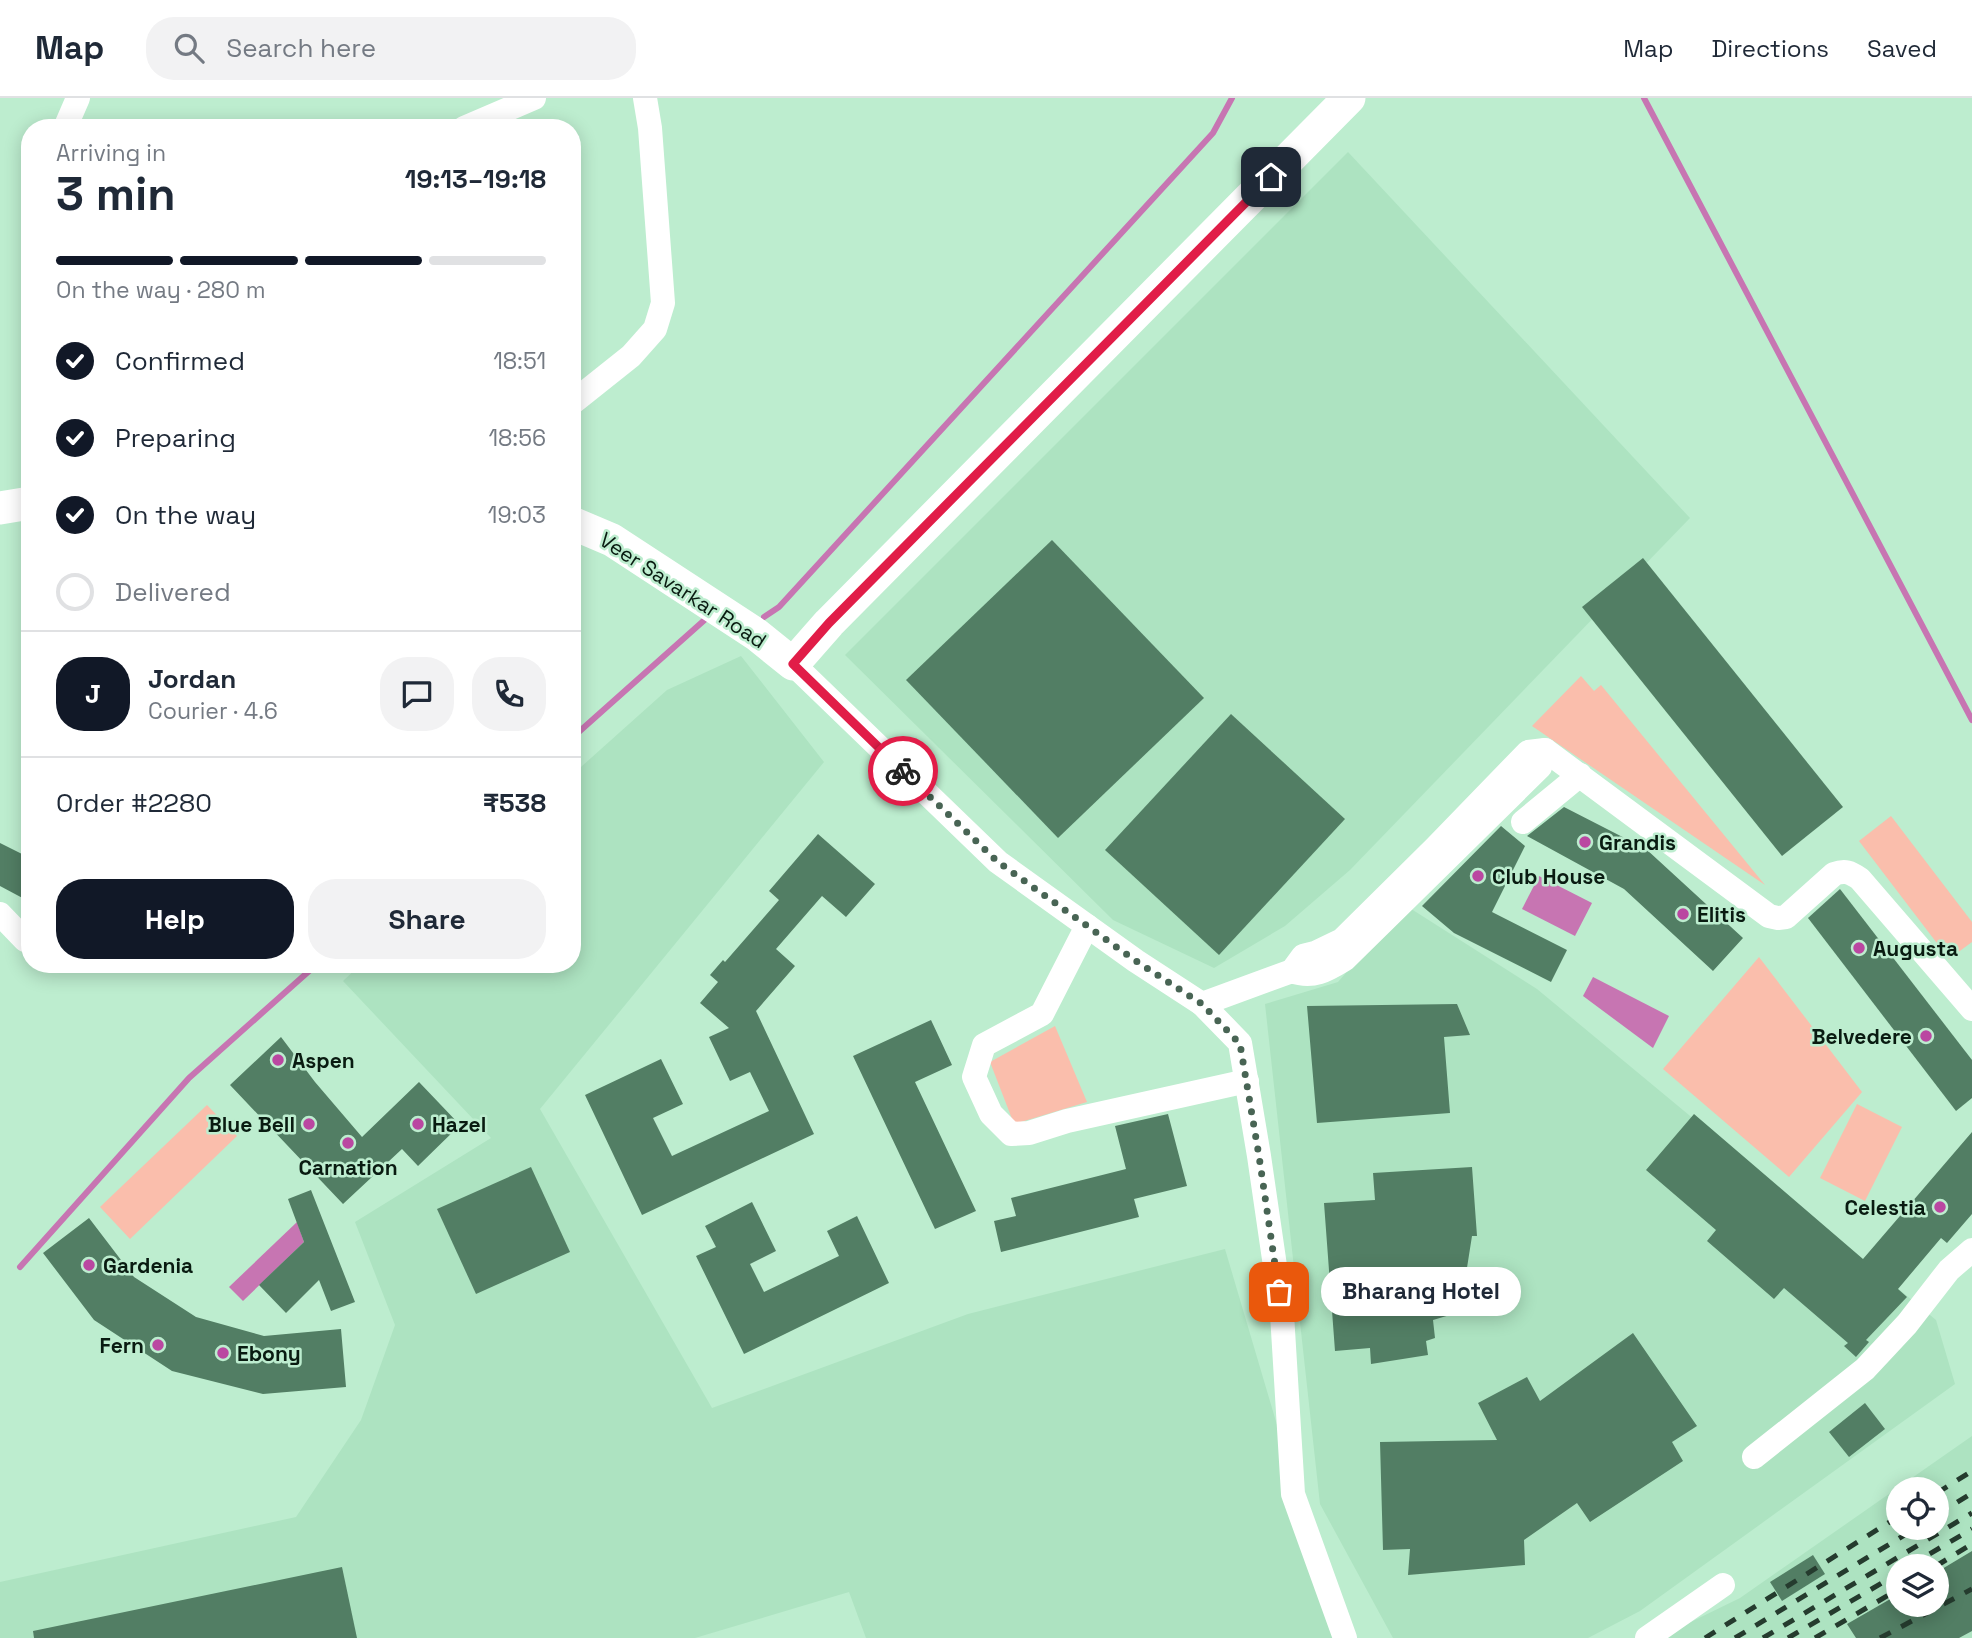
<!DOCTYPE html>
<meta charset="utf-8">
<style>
body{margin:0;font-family:"Space Grotesk",sans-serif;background:#f2f2f3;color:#1f2937;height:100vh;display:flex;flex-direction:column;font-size:26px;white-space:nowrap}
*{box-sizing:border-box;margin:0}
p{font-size:23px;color:#747a83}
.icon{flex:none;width:38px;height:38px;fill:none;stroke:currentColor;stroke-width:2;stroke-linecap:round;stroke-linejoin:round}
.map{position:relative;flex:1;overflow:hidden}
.side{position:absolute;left:21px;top:21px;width:560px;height:854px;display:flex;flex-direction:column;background:#fff;border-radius:28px;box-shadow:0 4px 18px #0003}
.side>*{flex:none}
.tools{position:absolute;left:1886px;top:1379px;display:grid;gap:14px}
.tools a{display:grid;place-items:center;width:63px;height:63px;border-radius:50%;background:#fff;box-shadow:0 4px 18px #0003;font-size:35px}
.pin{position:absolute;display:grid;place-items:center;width:60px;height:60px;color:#fff;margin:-30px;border-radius:14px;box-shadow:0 4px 10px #0006}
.courier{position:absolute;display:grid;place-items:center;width:70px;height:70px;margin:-35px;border:5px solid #e11d48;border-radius:50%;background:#fff;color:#222;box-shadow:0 2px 9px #0007}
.bubble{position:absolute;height:49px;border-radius:24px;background:#fff;box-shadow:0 4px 18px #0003;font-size:23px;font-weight:700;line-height:49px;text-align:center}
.summary em{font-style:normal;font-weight:700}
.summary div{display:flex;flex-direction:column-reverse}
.summary{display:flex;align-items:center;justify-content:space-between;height:119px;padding:0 35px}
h1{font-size:46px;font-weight:700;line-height:52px}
.bar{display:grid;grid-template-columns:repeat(4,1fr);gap:10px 7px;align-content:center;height:84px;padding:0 35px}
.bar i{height:9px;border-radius:5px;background:#e0e1e3}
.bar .selected{background:#111827}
.bar p{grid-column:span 4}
.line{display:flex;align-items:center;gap:18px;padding:0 35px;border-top:2px solid #e0e1e3}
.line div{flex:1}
.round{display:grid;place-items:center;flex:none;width:74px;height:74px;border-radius:28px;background:#f2f2f3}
ol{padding:0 35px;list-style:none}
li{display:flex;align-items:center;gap:21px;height:77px}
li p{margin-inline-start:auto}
li .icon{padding:7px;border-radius:50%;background:#111827;color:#fff;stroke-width:4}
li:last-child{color:#747a83}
li i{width:38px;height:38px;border:4px solid #e0e1e3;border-radius:50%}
.action{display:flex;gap:14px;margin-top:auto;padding:14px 35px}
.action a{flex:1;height:80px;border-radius:28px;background:#111827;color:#fff;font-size:28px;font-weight:700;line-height:80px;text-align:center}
.action a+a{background:#f2f2f3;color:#1f2937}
header{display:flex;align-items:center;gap:42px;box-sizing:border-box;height:98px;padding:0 35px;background:#fff;border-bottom:2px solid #e0e1e3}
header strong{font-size:33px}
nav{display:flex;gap:38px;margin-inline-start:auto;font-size:24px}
.search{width:490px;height:63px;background:#f2f2f3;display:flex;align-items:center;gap:18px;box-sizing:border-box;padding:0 24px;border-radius:28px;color:#747a83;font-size:26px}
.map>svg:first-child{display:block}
</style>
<header>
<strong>Map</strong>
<div class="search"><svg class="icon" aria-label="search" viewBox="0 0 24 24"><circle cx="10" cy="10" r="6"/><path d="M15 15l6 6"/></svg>Search here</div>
<nav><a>Map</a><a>Directions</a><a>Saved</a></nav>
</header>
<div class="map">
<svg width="1972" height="1540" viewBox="0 0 1972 1540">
<rect width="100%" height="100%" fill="#bdedcf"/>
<!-- built -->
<g fill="#ade3c1" fill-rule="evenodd">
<polygon points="1348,54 1690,420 1350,772 1285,828 1214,870 1113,822 845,557"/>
<polygon points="741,558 824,664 540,1011 712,1310 968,1216 1225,1151 1340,1540 866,1540 849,1494 695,1540 0,1540 0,1484 296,1419 361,1322 395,1227 355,1124 491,1040 343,883 361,866 572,866 572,677 667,592"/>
<polygon points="1405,807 1537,891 1936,1222 1955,1286 1640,1513 1588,1540 1393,1540 1320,1406 1265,906 1338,884"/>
<path d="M1972,1338v202h-314l82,-40zM1899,1391h38v39h-38zM1899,1468h38v39h-38z"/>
</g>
<!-- green -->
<g fill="#fabeac">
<polygon points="1581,578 1594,593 1601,587 1765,787 1532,628"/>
<polygon points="1891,718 1972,824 1972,844 1949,861 1859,743"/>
<polygon points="1759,859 1862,994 1789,1079 1663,971"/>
<polygon points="1055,928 1087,1004 1014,1026 990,964"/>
<polygon points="1857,1006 1902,1029 1865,1103 1820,1080"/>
<polygon points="207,1007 237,1038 130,1141 100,1109"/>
</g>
<!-- water -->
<g fill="#c775b2">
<polygon points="1539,778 1592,805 1575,838 1522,811"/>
<polygon points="1593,879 1669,918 1653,950 1583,898"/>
<polygon points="297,1124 304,1144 243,1203 229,1189"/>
</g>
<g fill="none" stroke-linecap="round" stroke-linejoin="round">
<!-- stream -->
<g stroke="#c775b2" stroke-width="6">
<polyline points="1644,0 1972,622"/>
<polyline points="764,519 779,509 1213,35 1232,0"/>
<polyline points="572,640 709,518"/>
<polyline points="20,1169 189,980 317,866"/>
</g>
</g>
<!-- building -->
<g fill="#527e64">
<polygon points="1052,442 1204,600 1058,740 906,582"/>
<polygon points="1643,460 1843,709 1782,758 1582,509"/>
<polygon points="1231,616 1345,721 1219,857 1105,752"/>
<polygon points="1564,709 1646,751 1743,840 1713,873 1624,791 1527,738"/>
<polygon points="1501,728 1525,748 1492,814 1567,852 1551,884 1454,835 1422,808"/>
<polygon points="818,736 875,786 846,819 822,798 776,851 795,868 756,913 814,1036 642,1117 585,997 661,961 683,1006 653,1020 672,1058 769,1013 750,974 730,983 709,939 729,930 700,905 718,884 710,877 723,862 725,864 779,802 769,793"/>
<polygon points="0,745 30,760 30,804 0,788"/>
<polygon points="1840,791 1972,962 1972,1000 1956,1013 1808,820"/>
<polygon points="1457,906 1470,937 1444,939 1450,1015 1317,1025 1307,908"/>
<polygon points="931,922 952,967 915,984 976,1113 935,1131 853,958"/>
<polygon points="281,939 315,984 362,1039 419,984 460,1027 418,1068 402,1051 343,1106 230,987"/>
<polygon points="1168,1016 1187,1088 1134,1101 1139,1119 1001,1154 994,1123 1016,1118 1011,1100 1126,1071 1115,1028"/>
<polygon points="1694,1016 1863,1161 1972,1034 1972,1116 1947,1145 1941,1140 1898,1191 1907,1199 1866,1242 1869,1244 1856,1259 1844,1248 1848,1245 1784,1190 1774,1201 1707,1143 1716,1132 1646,1072"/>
<polygon points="531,1069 570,1154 476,1196 437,1111"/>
<polygon points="1472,1069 1477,1138 1472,1138 1460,1214 1433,1222 1435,1240 1426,1243 1428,1257 1371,1266 1370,1250 1335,1253 1324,1105 1375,1102 1373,1075"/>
<polygon points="311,1092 355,1204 331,1213 319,1182 286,1215 259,1187 304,1144 288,1101"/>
<polygon points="752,1104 776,1153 750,1166 764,1194 839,1158 827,1133 857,1118 889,1185 744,1256 696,1158 716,1149 705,1128"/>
<polygon points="89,1120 134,1179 196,1219 264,1238 341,1231 346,1289 263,1296 172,1273 94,1222 43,1155"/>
<polygon points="1633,1235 1697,1328 1672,1344 1683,1363 1590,1424 1577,1405 1524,1442 1525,1467 1408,1477 1410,1451 1383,1452 1380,1344 1497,1342 1478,1305 1527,1279 1540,1303"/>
<polygon points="1865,1305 1885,1331 1849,1359 1829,1334"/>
<polygon points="1972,1453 1972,1533 1959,1540 1856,1540 1847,1526 1899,1496 1899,1507 1937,1507 1937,1474"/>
<polygon points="1813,1457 1825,1476 1782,1503 1770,1484"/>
<polygon points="342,1469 357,1540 34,1540 33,1533"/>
</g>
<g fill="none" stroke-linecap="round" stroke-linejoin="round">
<!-- street -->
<g stroke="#fff" stroke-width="24">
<polyline points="65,30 78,0"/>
<polyline points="464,30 534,0"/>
<polyline points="572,305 631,258 655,231 663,205 650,30 645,0"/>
<polyline points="793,566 998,764 1136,863 1202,906 1240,945 1259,1058 1282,1216 1293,1396 1345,1540"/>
<path d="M1545,652l224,166 9,2 8,-1 48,-43c11,-4 16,-2 26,5l112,130"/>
<polyline points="1523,724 1580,677"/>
<polyline points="0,816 25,842"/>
<polyline points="1087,828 1042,916 984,947 974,979 991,1016 1011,1036 1029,1035 1067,1023 1247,983"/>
<path d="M1202,906l90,-33 11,-15 12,-3 27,-13 93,-92 93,-96 17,-2 -5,17 -195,192c-18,11 -32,20 -53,12"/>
<polyline points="1754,1359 1865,1271 1907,1226 1949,1172 1972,1152"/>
<polyline points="1647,1540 1723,1487"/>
</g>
<!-- secondary -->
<g stroke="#fff" stroke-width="33">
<polyline points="0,410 30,405"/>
<polyline points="572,425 612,442 757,537 793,566 829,525 1349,0"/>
</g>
<!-- rail -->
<g stroke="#253b2e" stroke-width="5" stroke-dasharray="12 12" stroke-linecap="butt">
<polyline points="1937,1395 1972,1373"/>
<polyline points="1937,1417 1972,1395"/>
<polyline points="1909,1468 1972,1431"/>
<polyline points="1936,1468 1972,1446"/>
<polyline points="1705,1540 1899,1418"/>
<polyline points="1735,1540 1916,1430"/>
<polyline points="1763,1540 1972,1415"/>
<polyline points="1788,1540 1899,1475"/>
<polyline points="1815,1540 1899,1491"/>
<polyline points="1880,1540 1972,1491"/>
</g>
</g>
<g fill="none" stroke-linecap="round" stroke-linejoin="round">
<!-- done -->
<polyline stroke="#486454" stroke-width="7" stroke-dasharray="0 12.6" points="903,673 998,764 1136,863 1202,906 1240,946 1259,1058 1279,1194"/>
<!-- route -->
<polyline stroke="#e11d48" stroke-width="9" points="903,673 793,566 829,525 1271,79"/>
</g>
<!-- markers -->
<g fill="#ba47a1" stroke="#bdedcf" stroke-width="2.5">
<circle cx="1585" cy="744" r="7"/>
<circle cx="1478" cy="778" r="7"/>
<circle cx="1683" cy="816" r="7"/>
<circle cx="1859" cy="850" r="7"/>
<circle cx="1926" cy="938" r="7"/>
<circle cx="278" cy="962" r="7"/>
<circle cx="309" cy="1026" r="7"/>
<circle cx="418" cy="1026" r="7"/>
<circle cx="348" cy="1045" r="7"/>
<circle cx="1940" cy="1109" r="7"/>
<circle cx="89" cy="1167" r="7"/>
<circle cx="158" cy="1247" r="7"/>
<circle cx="223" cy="1255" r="7"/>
</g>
<g text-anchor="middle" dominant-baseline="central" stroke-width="5" stroke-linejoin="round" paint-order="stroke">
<!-- street labels -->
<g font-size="21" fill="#091b11" stroke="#bdedcf">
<text transform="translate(683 492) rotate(33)">Veer Savarkar Road</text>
</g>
<!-- poi labels -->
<g font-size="21" font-weight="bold" fill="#091b11" stroke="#bdedcf" text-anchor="start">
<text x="1599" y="744">Grandis</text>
<text x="1492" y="778">Club House</text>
<text x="1697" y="816">Elitis</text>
<text x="1873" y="850">Augusta</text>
<text x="1912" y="938" text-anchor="end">Belvedere</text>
<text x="292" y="962">Aspen</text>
<text x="295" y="1026" text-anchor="end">Blue Bell</text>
<text x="432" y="1026">Hazel</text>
<text x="348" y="1069" text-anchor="middle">Carnation</text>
<text x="1926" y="1109" text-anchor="end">Celestia</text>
<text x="103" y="1167">Gardenia</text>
<text x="144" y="1247" text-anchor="end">Fern</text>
<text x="237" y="1255">Ebony</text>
</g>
</g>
</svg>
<div class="tools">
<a><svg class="icon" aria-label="locate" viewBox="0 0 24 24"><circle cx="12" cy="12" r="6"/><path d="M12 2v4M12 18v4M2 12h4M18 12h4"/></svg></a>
<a><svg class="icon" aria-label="layers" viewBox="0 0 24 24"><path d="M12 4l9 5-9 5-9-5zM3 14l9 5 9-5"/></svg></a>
</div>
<div class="pin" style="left:1279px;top:1194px;background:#ea580c"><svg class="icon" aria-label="bag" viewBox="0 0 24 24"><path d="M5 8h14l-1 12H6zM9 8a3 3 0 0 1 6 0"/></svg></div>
<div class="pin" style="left:1271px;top:79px;background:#1f2937"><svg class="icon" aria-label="home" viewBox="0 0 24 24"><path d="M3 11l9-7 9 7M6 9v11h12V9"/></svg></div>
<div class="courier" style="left:903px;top:673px"><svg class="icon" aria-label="bike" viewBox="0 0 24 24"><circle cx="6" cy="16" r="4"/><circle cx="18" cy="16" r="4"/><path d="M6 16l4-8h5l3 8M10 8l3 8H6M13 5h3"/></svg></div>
<div class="bubble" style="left:1321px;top:1169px;width:200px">Bharang Hotel</div>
<section class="side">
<div class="summary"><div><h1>3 min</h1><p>Arriving in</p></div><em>19:13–19:18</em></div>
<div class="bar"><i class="selected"></i><i class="selected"></i><i class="selected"></i><i></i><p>On the way · 280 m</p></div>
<ol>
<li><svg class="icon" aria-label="check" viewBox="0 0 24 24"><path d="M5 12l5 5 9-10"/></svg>Confirmed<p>18:51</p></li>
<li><svg class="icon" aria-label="check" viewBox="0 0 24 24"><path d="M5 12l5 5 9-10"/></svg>Preparing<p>18:56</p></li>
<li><svg class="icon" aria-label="check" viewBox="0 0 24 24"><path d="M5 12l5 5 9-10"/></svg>On the way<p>19:03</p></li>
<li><i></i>Delivered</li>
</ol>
<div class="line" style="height:126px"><b class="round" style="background:#111827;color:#fff">J</b><div><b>Jordan</b><p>Courier · 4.6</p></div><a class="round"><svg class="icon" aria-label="chat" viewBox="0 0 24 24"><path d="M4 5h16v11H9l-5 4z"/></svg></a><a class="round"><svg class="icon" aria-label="phone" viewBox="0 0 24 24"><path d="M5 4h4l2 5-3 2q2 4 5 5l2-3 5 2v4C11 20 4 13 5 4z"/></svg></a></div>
<div class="line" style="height:91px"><div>Order #2280</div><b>₹538</b></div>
<div class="action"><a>Help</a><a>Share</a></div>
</section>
</div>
